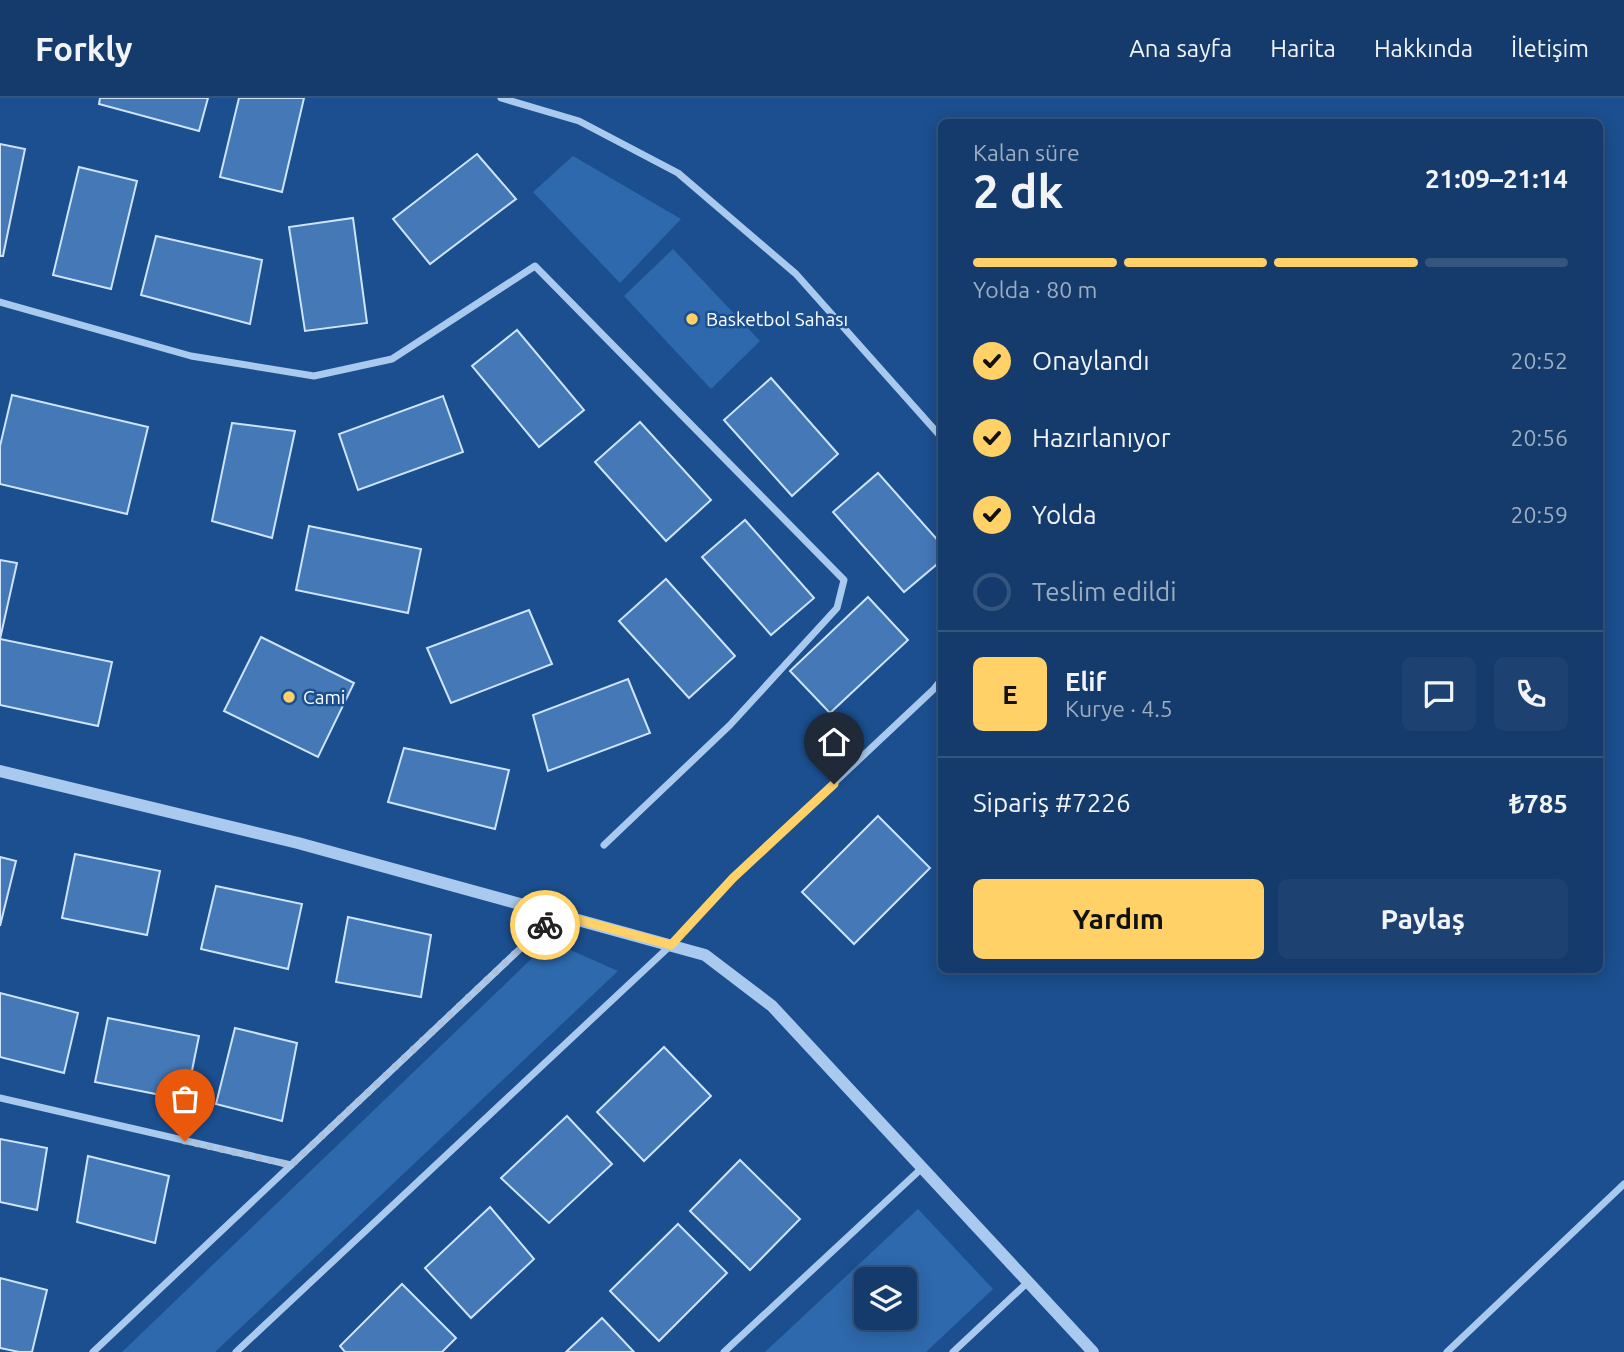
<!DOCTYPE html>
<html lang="tr">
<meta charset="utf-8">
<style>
body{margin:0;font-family:Ubuntu,sans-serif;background:#1d4271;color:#f1f3f6;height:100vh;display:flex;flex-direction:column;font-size:26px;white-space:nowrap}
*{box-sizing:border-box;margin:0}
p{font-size:23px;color:#9dadc1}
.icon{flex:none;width:38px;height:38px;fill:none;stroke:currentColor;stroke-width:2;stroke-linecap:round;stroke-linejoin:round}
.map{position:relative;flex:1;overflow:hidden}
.sheet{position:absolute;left:938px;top:21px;width:665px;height:854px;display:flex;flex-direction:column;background:#143b6b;border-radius:10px;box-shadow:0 4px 18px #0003,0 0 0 2px #33557e}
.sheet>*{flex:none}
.controls{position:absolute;left:854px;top:1169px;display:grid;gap:14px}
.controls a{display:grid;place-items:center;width:63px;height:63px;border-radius:10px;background:#143b6b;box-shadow:0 4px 18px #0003,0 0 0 2px #33557e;font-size:35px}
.pin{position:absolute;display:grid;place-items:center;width:60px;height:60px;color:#fff;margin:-72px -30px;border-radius:50% 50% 50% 0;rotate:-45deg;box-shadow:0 0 7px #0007}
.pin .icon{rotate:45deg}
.courier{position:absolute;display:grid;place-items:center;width:70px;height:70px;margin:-35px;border:5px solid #ffd166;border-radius:50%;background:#fff;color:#222;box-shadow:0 2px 9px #0007}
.head em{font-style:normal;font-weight:700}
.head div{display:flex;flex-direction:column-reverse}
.head{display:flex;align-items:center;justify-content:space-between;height:119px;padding:0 35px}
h1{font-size:46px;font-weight:700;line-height:52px}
.bar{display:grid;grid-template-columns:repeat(4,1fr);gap:10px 7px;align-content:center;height:84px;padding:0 35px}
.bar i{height:9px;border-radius:5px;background:#33557e}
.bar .current{background:#ffd166}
.bar p{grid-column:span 4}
.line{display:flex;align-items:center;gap:18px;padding:0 35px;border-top:2px solid #33557e}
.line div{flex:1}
.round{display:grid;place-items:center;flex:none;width:74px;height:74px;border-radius:10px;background:#1d4271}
ol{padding:0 35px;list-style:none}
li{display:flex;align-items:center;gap:21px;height:77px}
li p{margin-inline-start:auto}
li .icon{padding:7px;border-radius:50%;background:#ffd166;color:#111;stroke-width:4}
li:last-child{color:#9dadc1}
li i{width:38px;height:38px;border:4px solid #33557e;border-radius:50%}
.primary-button{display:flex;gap:14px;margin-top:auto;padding:14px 35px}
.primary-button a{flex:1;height:80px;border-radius:10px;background:#ffd166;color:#111;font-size:28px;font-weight:700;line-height:80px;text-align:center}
.primary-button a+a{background:#1d4271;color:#f1f3f6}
header{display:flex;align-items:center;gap:42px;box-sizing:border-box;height:98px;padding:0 35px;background:#143b6b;border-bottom:2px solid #33557e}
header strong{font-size:33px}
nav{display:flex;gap:38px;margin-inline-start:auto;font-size:24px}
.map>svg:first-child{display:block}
</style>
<header>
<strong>Forkly</strong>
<nav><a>Ana sayfa</a><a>Harita</a><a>Hakkında</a><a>İletişim</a></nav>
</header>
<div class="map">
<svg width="1624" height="1254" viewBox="0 0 1624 1254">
<rect width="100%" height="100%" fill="#1b4f8f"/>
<!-- green -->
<g fill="#2e69ad" fill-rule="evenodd">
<polygon points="573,58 681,121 620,185 533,94"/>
<polygon points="673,151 760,243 711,291 624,198"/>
<polygon points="550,843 618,873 215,1254 122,1254"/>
<path d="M918,1111l75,80 -67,63h-161zM905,1181v39h-39v-39z"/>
</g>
<!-- building -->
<g fill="#4478b7" stroke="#cfe3fa" stroke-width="2">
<polygon points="100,0 208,0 199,33 99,6"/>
<polygon points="239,0 304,0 282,94 220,79"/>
<polygon points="0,46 25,51 3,158 0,158"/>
<polygon points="477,56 516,101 430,166 393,121"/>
<polygon points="79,69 137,83 111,191 53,177"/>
<polygon points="353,120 367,225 305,233 289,129"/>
<polygon points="156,138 262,162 250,226 141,197"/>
<polygon points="517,232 584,312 539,349 472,268"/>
<polygon points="771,280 838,356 792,398 724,322"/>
<polygon points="12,297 148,329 127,416 0,386 0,348"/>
<polygon points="443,298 463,354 358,392 339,336"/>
<polygon points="640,324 711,402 666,443 595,364"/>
<polygon points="232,325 295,333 272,440 212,423"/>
<polygon points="878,375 942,447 942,462 904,494 833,414"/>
<polygon points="745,422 814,500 771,537 702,459"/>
<polygon points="309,428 421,451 408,515 296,492"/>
<polygon points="0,462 17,465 0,541 112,564 98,628 0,607"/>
<polygon points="666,481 735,558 689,600 619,523"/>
<polygon points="868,499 908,542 830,615 790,573"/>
<polygon points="529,512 552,566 451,605 427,550"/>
<polygon points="261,539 354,585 318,659 224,613"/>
<polygon points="628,581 650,635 548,673 533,617"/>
<polygon points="404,650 509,672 495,731 388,704"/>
<polygon points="878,718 930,770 854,846 802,794"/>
<polygon points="75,756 160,773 147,837 62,820"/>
<polygon points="0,759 16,763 0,828"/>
<polygon points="216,788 302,806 288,871 201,851"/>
<polygon points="348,819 431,837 421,899 336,884"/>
<polygon points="0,895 78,915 64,975 0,959"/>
<polygon points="108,920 199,938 186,1002 95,984"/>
<polygon points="235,930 297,945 282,1023 216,1006"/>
<polygon points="664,949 711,998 644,1063 597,1014"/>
<polygon points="567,1018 612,1066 549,1125 501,1080"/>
<polygon points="0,1041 47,1050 37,1112 0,1104"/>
<polygon points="88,1058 169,1078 155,1145 77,1124"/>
<polygon points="740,1062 800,1121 750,1172 690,1113"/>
<polygon points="490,1109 534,1161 471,1220 425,1170"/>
<polygon points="678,1126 727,1175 659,1243 610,1193"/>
<polygon points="0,1180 47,1192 32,1254 19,1254 0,1250"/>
<polygon points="402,1186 456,1240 442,1254 345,1254 340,1248"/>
<polygon points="602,1220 634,1254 566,1254"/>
</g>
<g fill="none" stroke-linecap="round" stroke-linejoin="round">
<!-- minor -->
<g stroke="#a9c9ee" stroke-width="7">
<polyline points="501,0 579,23 678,75 796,176 942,340"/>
<polyline points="0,204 191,258 314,278 392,261 535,168 844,482 837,510 730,627 604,747"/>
<polyline points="0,1000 291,1067"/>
<polyline points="93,1254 557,816"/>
<polyline points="236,1254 671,847 733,780 934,591 942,581"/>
<polyline points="724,1254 922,1070"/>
<polyline points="953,1254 1028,1184"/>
<polyline points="1447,1254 1624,1086"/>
</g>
<!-- tertiary -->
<polyline stroke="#a9c9ee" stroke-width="12" points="0,673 298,745 705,857 772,908 1093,1254"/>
</g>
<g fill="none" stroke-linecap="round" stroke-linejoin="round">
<!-- done -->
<polyline stroke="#afc1d8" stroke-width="7" stroke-dasharray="0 12.6" points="185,1043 291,1067 545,827"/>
<!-- route -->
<polyline stroke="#ffd166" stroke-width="9" points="545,827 557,816 671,847 733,780 834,686"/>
</g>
<!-- markers -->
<g fill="#ffd166" stroke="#1b4f8f" stroke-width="2.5">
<circle cx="692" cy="221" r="7"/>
<circle cx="289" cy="599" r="7"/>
</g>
<g text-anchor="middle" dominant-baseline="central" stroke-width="5" stroke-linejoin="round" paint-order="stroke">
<!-- poi labels -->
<g font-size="19" fill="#fff" stroke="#1b4f8f" text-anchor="start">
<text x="706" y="221">Basketbol Sahası</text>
<text x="303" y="599">Cami</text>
</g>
</g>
</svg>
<div class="controls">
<a><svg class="icon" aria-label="layers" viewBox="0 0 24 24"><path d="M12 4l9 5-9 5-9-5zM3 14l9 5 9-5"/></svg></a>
</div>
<div class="pin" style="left:185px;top:1043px;background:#ea580c"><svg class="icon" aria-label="bag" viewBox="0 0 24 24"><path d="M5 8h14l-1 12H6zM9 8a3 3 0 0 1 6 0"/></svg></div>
<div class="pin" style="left:834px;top:686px;background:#1f2937"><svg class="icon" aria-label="home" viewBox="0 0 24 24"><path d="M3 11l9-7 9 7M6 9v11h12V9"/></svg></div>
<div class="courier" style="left:545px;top:827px"><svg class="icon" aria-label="bike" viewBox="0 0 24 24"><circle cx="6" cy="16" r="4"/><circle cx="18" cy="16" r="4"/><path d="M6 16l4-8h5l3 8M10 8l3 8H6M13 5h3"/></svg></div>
<section class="sheet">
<div class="head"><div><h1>2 dk</h1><p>Kalan süre</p></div><em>21:09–21:14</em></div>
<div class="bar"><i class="current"></i><i class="current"></i><i class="current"></i><i></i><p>Yolda · 80 m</p></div>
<ol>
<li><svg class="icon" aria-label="check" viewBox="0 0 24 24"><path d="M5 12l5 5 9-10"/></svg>Onaylandı<p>20:52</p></li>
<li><svg class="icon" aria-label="check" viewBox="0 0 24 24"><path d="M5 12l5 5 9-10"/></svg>Hazırlanıyor<p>20:56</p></li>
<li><svg class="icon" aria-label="check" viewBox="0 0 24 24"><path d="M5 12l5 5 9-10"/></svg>Yolda<p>20:59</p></li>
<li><i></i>Teslim edildi</li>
</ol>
<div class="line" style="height:126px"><b class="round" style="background:#ffd166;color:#111">E</b><div><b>Elif</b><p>Kurye · 4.5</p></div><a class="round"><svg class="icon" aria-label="chat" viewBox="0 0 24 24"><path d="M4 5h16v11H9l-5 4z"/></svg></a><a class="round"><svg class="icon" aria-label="phone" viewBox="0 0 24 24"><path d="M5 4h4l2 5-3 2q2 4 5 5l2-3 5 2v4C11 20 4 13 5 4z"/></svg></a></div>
<div class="line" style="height:91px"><div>Sipariş #7226</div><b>₺785</b></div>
<div class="primary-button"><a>Yardım</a><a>Paylaş</a></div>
</section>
</div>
